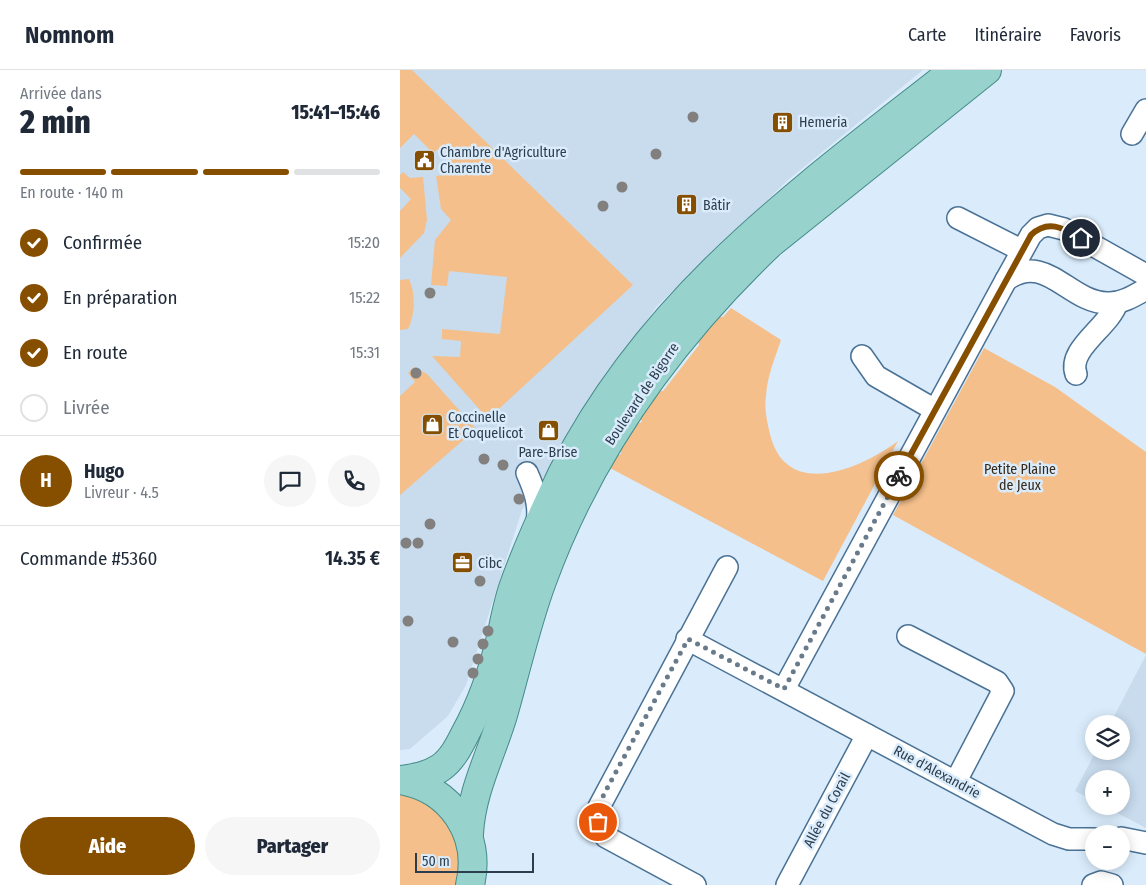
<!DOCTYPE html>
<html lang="fr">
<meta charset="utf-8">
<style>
body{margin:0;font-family:"Fira Sans Condensed",sans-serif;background:#f6f6f7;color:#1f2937;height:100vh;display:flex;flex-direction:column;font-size:19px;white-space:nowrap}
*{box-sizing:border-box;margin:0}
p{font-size:16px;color:#747a83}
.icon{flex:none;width:28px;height:28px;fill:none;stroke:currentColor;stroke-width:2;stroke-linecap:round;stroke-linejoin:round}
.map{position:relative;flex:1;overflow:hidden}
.side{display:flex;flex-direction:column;background:#fff;width:400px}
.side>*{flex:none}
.buttons{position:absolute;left:685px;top:645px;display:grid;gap:10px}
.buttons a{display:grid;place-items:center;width:45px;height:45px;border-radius:50%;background:#fff;box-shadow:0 2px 12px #0003;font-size:25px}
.scale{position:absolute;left:15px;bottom:12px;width:119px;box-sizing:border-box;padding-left:5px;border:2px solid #2c3e4e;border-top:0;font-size:14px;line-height:18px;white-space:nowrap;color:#2c3e4e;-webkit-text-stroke:4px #daecfc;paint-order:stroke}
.pin{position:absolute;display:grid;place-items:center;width:42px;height:42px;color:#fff;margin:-21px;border:2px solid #fff;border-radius:50%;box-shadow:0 1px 5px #0007}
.courier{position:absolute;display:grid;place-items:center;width:50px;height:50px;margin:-25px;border:4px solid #864f00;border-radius:50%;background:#fff;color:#222;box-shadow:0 1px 6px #0007}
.head em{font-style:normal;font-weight:800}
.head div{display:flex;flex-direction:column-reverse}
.head{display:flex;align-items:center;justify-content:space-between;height:85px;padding:0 20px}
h1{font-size:32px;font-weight:800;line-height:38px}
.bar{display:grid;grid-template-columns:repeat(4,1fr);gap:8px 5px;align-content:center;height:60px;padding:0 20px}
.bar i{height:6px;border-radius:4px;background:#e0e1e3}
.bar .on{background:#864f00}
.bar p{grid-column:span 4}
.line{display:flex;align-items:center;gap:12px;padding:0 20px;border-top:1px solid #e0e1e3}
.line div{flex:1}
.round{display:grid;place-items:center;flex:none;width:52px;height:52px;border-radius:26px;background:#f6f6f7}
ol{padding:0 20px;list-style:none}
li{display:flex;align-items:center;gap:15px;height:55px}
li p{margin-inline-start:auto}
li .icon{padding:5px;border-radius:50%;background:#864f00;color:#fff;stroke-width:4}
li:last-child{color:#747a83}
li i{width:28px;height:28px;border:2px solid #e0e1e3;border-radius:50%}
.action{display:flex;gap:10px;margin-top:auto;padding:10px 20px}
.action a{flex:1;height:58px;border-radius:30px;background:#864f00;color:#fff;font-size:20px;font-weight:800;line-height:58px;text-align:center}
.action a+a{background:#f6f6f7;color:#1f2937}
header{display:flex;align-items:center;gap:30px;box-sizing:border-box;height:70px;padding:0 25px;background:#fff;border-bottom:1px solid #e0e1e3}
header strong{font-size:24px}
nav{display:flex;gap:28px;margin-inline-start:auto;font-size:18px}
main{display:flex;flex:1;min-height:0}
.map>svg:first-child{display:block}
</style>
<header>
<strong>Nomnom</strong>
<nav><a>Carte</a><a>Itinéraire</a><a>Favoris</a></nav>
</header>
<main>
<section class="side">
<div class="head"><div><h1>2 min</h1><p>Arrivée dans</p></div><em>15:41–15:46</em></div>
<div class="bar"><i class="on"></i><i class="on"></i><i class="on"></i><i></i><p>En route · 140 m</p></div>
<ol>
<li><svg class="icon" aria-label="check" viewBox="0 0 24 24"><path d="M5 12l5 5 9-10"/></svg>Confirmée<p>15:20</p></li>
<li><svg class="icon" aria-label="check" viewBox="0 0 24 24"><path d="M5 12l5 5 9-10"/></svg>En préparation<p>15:22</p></li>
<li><svg class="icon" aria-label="check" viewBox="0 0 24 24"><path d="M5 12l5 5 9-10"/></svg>En route<p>15:31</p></li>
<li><i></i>Livrée</li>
</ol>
<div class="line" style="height:90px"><b class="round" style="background:#864f00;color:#fff">H</b><div><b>Hugo</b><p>Livreur · 4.5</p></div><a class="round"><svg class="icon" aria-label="chat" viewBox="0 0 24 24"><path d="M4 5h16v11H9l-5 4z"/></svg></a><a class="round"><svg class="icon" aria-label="phone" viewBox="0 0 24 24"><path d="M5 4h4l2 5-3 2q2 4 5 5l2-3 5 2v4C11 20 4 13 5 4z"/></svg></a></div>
<div class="line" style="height:65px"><div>Commande #5360</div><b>14.35 €</b></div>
<div class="action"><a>Aide</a><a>Partager</a></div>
</section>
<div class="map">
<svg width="746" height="815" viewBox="0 0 746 815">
<rect width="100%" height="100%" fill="#daecfc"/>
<!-- built -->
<g fill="#c8dcee">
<polygon points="0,0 523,0 388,110 256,237 122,440 66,615 48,646 10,679 0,680"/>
<polygon points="746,585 746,758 704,736 721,736 721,709 694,709 694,731 675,721 696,681 721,681 721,654 710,654"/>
</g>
<!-- green -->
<g fill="#f4bf8a">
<polygon points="0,0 12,0 233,215 88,349 32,286 60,287 61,271 42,269 42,259 100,264 107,207 49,201 47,216 31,215 35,170 51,150 41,139 36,106 45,105 55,96 38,79 33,83 14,64 0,78"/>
<polygon points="3,102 10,108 23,107 27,150 24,163 0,188 0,141 11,129 0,118 0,105"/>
<path d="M9,209c7,15 6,36 -1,50l-8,1v-50z"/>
<path d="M331,238l50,32c-6,18 -14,37 -15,56 -2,13 1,25 4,38 16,67 91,35 128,7l-75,140 -213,-113 6,-12 5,-2 -1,-5 16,-25 6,-2 -2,-5 17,-25 6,-1 36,-46 -1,-6 19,-22h6z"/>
<polygon points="584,278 655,317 746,382 746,584 493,445"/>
<polygon points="14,297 27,304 76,359 0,425 0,326 15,312 8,303"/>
<polygon points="0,722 33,735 48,751 61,787 58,815 0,815"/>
</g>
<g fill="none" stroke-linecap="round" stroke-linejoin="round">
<defs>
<g id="minor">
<polyline points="732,64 746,40"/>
<polyline points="558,148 621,180"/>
<path d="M746,205l-82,-46 -16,-4 -10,3 -7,7 -25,45c40,-29 62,22 101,23 14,1 27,-7 39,-14"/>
<polyline points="462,286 476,306 535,340"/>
<path d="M676,304c-9,-25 33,-47 41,-71"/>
<path d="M127,403c8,18 13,32 10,52"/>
<polyline points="508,566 597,612 603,621 556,711"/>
<polyline points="287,569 653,764 669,769 694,769"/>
<polyline points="384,619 606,210"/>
<polyline points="721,768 746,773"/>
<polyline points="295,815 206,767 199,756 199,737 327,497"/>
<polyline points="387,815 467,665"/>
<polyline points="693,815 701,812 712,815"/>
</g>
<g id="major">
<path d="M0,710c51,8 82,55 70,105"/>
<path d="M1,710c14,-2 27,-4 39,-12 12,-8 19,-22 25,-34 17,-31 29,-66 37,-101 3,-15 6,-30 11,-45 14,-40 32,-78 50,-116 91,-178 239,-282 391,-402"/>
<path d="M69,764c2,-42 22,-79 34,-119 13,-45 23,-91 39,-134 48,-131 129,-243 229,-338l216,-173"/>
</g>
</defs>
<!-- minor casing -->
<use href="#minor" stroke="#4a7295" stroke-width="24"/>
<!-- major casing -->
<use href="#major" stroke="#458b8a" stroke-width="30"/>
<!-- minor -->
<use href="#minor" stroke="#fff" stroke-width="21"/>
<!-- major -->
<use href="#major" stroke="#97d2cc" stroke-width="28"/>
</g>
<!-- trees -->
<g fill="#81807e">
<circle cx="293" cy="47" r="5.5"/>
<circle cx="256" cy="84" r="5.5"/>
<circle cx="222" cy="117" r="5.5"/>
<circle cx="203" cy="136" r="5.5"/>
<circle cx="30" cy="223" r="5.5"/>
<circle cx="16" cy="303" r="5.5"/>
<circle cx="84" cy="389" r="5.5"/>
<circle cx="103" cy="395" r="5.5"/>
<circle cx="119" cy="429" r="5.5"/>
<circle cx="30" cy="454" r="5.5"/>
<circle cx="6" cy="473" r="5.5"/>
<circle cx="18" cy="473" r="5.5"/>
<circle cx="88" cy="490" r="5.5"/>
<circle cx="80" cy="511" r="5.5"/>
<circle cx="8" cy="551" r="5.5"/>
<circle cx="88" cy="561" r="5.5"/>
<circle cx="53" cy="572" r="5.5"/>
<circle cx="83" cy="574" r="5.5"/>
<circle cx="78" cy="589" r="5.5"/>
<circle cx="73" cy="603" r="5.5"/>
</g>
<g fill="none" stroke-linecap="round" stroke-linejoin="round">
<!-- done -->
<polyline stroke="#697b8b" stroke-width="5" stroke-dasharray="0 9" points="198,752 199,737 204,724 288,569 384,619 499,406"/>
<!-- route -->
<path stroke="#864f00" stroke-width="6" d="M499,406l132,-241c17,-16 32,-7 50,3"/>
</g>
<!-- icons -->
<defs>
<symbol id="building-square" viewBox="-11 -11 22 22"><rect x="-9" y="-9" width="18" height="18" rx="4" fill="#864f00" stroke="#daecfc"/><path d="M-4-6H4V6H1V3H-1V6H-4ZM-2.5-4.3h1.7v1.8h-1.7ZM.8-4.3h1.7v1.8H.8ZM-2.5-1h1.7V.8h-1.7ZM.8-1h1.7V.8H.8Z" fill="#fff"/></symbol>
<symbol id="civic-square" viewBox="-11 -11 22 22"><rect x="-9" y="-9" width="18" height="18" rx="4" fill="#864f00" stroke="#daecfc"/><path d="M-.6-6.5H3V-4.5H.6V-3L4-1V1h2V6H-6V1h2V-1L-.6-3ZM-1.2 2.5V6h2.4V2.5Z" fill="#fff"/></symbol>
<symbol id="shop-square" viewBox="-11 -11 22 22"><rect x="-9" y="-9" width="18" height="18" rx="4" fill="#864f00" stroke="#daecfc"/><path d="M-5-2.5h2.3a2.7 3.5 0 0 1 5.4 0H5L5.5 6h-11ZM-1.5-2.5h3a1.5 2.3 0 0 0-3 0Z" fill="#fff"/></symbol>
<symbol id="office-square" viewBox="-11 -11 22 22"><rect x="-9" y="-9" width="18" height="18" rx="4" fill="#864f00" stroke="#daecfc"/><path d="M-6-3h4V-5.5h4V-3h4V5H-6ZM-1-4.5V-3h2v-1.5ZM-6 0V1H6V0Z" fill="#fff"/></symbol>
</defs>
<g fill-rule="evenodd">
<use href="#building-square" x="370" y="40" width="25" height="25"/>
<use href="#civic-square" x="12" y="78" width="25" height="25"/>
<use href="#building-square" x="274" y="122" width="25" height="25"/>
<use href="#shop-square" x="20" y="342" width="25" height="25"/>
<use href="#shop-square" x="136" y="348" width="25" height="25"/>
<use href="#office-square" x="50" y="480" width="25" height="25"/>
</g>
<g text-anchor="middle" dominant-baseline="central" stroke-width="5" stroke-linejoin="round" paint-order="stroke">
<!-- poi labels -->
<g font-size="14" fill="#2c3e4e" stroke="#daecfc" text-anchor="start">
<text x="399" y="52">Hemeria</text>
<text x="40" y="82">Chambre d'Agriculture<tspan x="40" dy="16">Charente</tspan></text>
<text x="303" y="135">Bâtir</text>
<text x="48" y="347">Coccinelle<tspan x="48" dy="16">Et Coquelicot</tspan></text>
<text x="148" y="382" text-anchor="middle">Pare-Brise</text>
<text x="78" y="493">Cibc</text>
</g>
<!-- street labels -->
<g font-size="14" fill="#2c3e4e" stroke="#daecfc">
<text transform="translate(242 324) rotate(-56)">Boulevard de Bigorre</text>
<text transform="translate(537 702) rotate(28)">Rue d'Alexandrie</text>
<text transform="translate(427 740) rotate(-62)">Allée du Corail</text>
</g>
<!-- park labels -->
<g font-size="14" fill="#382817" stroke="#daecfc">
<text x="620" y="399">Petite Plaine<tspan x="620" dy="16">de Jeux</tspan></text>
</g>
</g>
</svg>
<div class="buttons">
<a><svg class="icon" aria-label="layers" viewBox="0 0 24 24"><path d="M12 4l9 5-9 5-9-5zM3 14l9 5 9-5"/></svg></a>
<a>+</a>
<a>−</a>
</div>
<div class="scale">50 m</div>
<div class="pin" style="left:198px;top:752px;background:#ea580c"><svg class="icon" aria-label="bag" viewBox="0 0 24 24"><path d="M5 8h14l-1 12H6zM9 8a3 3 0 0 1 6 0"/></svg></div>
<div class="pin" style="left:681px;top:168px;background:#1f2937"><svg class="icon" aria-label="home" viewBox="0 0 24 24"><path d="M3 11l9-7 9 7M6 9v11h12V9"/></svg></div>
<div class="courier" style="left:499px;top:406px"><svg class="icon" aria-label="bike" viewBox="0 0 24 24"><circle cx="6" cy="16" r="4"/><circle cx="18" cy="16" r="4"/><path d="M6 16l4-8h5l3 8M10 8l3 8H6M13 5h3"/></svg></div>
</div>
</main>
